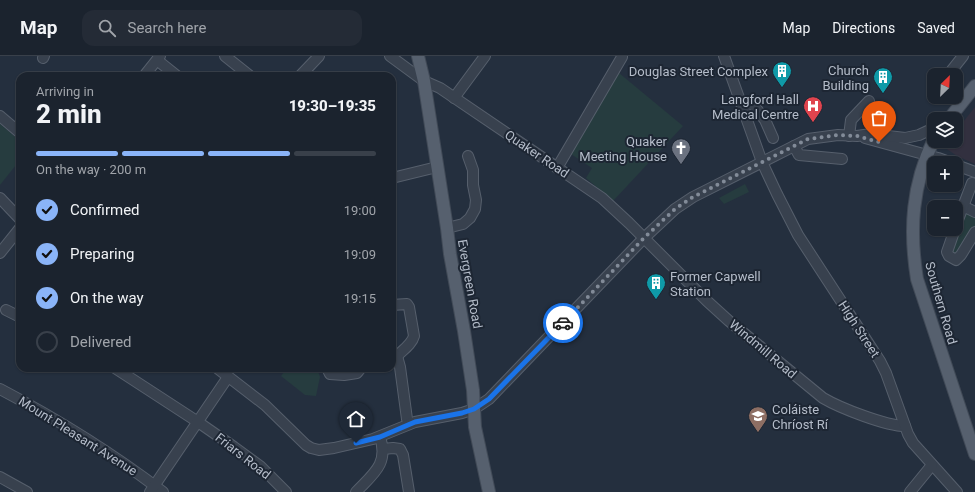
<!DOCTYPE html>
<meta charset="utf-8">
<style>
body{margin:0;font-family:Roboto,sans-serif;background:#242b36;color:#f1f3f6;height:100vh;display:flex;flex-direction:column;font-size:15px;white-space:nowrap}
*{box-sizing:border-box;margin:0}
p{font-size:13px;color:#a0a4aa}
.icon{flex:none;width:22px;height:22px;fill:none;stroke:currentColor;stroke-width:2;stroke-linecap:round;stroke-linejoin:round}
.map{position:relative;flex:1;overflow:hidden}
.drawer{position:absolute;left:16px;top:16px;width:380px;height:300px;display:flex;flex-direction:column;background:#1b232e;border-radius:12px;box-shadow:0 1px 3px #0004,0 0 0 1px #39404a}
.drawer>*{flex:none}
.needle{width:26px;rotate:24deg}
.buttons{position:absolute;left:927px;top:12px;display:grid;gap:8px}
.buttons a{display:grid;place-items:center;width:36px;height:36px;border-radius:8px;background:#1b232e;box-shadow:0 1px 3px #0004,0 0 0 1px #39404a;font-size:20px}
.pin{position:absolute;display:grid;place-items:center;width:34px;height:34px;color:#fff;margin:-41px -17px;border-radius:50% 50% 50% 0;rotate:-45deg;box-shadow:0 0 4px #0007}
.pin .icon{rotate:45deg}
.courier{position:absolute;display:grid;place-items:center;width:40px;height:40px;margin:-20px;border:3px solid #1a73e8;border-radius:50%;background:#fff;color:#222;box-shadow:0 1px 5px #0007}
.headline em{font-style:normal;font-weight:800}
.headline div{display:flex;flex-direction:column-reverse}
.headline{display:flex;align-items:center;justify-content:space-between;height:68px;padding:0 20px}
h1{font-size:26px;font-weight:800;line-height:30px}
.bar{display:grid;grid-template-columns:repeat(4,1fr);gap:6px 4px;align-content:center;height:48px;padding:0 20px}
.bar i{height:5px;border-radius:3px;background:#39404a}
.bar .active{background:#8ab4f8}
.bar p{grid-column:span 4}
ol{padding:0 20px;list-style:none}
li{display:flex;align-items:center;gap:12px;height:44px}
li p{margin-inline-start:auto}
li .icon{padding:4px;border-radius:50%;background:#8ab4f8;color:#111;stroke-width:4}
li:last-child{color:#a0a4aa}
li i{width:22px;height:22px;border:2px solid #39404a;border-radius:50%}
header{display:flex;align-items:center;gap:24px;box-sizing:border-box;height:56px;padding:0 20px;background:#1b232e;border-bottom:1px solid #39404a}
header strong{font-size:19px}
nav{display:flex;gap:22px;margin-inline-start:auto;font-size:14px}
.search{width:280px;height:36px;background:#242b36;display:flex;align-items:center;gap:10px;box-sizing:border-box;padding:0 14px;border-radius:12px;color:#a0a4aa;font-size:15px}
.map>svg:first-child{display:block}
</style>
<header>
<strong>Map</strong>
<div class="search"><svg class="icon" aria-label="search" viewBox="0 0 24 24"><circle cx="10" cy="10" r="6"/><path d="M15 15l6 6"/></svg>Search here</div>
<nav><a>Map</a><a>Directions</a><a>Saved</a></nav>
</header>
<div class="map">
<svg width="975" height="436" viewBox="0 0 975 436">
<rect width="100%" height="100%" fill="#242f3e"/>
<!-- medical -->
<polygon fill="#32303f" points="975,51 975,108 957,100 944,91 948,85 956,85 956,75"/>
<!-- green -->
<g fill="#263c3f">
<polygon points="619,17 683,70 613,145 586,122 592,112 571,98"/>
<polygon points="0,68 20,85 20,104 0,129"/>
<polygon points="745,128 749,136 724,148 719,142"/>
<polygon points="966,156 975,159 975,172 956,201 950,193"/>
<polygon points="287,312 317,312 320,321 316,340 305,339 281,320"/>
</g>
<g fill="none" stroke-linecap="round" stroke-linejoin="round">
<defs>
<g id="minor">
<polyline points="225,0 250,20"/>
<path d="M390,0l34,25 16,7 162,110 27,25 78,78 22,20 94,77c17,10 63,28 82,28"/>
<polyline points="724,0 762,106 777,138 798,179 880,305 886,317 908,378 913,387 957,436"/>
<polyline points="43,2 44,0"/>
<polyline points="157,4 177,20"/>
<polyline points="948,19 963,0"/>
<polyline points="144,20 160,0"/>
<polyline points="300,20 319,0"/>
<polyline points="454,42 485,0"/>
<polyline points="743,51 752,47 765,64 773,82"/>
<polyline points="0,60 20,77"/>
<polyline points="849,80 851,64 869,45"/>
<polyline points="865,82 938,102 952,107"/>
<polyline points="794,90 799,99 842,103"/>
<polyline points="956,109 975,116"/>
<polyline points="557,112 622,1"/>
<polyline points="392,122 437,111"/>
<polyline points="0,142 20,163"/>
<polyline points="963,150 975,156"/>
<polyline points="956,169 972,127"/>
<polyline points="447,172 463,168 470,162 475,153 476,144 473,129 473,114 468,100"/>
<polyline points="955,173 947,196 949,200 956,204 961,199 975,176"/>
<polyline points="0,197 20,172"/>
<path d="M392,249l15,-1 2,3 5,29c-2,8 -11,14 -17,20"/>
<polyline points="6,254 20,261"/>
<polyline points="392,296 397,300 400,311 407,363 409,368"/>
<polyline points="115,312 198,366 234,391 260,410 286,436"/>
<polyline points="217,312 265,349 306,389 311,392 319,394 334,392 373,383 415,366 462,357 474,353 489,343 644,182 675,153 693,141 808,83 838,79 857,80 871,78 905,82 919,79 934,72"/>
<polyline points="327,312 330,318 344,319 357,317 361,312"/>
<path d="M0,333c57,30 112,64 163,103"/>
<polyline points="383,393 393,392 400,393 403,399 409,436"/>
<polyline points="0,421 27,436"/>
<polyline points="150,436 228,321"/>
<path d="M356,436c17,-18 33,-28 24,-55"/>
<polyline points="910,436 932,409"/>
</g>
<g id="major">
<polyline points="418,0 424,25 447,172 450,198 464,275 473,334 475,371 489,436"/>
<polyline points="949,63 975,30"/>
<path d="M934,83c-22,46 -25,90 -17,140l58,175"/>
</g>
</defs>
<!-- minor casing -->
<use href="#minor" stroke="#565f6c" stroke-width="12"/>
<!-- major casing -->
<use href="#major" stroke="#414a57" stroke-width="14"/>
<!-- minor -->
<use href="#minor" stroke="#38414e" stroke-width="10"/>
<!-- major -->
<use href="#major" stroke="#56606e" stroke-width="12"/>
</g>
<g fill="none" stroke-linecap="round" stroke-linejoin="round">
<!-- done -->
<polyline stroke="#828b98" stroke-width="4" stroke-dasharray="0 7.2" points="563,267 644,182 675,153 693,141 808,83 838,79 857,80 879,86"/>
<!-- route -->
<polyline stroke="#1a73e8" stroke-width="5" points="356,387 380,381 415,366 462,357 474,353 489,343 563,267"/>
</g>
<!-- icons -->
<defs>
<symbol id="building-pin" viewBox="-11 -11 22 30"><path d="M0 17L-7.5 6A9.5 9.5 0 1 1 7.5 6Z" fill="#0f9aa8" stroke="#1d2633"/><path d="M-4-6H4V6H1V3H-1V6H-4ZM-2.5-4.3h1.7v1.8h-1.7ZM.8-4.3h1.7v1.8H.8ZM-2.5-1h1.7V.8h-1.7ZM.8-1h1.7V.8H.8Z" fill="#fff"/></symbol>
<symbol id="hospital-pin" viewBox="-11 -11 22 30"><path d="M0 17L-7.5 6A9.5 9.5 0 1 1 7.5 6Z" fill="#e0444e" stroke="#1d2633"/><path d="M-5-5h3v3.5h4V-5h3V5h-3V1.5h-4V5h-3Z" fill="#fff"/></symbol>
<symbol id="church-pin" viewBox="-11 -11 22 30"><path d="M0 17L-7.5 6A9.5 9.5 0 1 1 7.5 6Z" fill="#6b7280" stroke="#1d2633"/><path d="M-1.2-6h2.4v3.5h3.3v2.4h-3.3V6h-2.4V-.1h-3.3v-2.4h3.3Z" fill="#fff"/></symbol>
<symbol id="school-pin" viewBox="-11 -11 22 30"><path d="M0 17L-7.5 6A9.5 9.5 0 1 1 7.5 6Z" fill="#8d6e63" stroke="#1d2633"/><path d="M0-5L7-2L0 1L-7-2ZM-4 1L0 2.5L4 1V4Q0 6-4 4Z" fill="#fff"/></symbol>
</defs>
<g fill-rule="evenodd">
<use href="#building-pin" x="771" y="4" width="22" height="30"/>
<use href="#building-pin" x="872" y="10" width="22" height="30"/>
<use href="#hospital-pin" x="802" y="39" width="22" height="30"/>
<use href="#church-pin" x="670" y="81" width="22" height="30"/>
<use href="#building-pin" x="645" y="216" width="22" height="30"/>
<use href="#school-pin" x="747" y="349" width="22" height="30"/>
</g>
<g text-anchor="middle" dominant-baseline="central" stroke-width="4" stroke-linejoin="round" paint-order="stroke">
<!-- poi labels -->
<g font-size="13" fill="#b4bcc9" stroke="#1d2633" text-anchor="end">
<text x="869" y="14">Church<tspan x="869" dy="15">Building</tspan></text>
<text x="768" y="15">Douglas Street Complex</text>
<text x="799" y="43">Langford Hall<tspan x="799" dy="15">Medical Centre</tspan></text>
<text x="667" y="85">Quaker<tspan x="667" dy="15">Meeting House</tspan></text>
<text x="670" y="220" text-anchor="start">Former Capwell<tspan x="670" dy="15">Station</tspan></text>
<text x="772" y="353" text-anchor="start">Coláiste<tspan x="772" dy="15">Chríost Rí</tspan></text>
</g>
<!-- street labels -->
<g font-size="13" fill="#b4bcc9" stroke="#1d2633">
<text transform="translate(537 98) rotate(34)">Quaker Road</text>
<text transform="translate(470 228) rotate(80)">Evergreen Road</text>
<text transform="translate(941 247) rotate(74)">Southern Road</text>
<text transform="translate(859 273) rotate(57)">High Street</text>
<text transform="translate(763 293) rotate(40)">Windmill Road</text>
<text transform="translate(78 380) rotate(32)">Mount Pleasant Avenue</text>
<text transform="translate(243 400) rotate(38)">Friars Road</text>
</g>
</g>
</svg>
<div class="buttons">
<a><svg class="needle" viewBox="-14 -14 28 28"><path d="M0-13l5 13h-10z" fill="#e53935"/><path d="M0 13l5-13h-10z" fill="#a0a4aa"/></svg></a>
<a><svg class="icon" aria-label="layers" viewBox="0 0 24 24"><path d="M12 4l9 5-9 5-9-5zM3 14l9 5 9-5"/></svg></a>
<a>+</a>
<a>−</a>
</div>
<div class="pin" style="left:879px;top:86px;background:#ea580c"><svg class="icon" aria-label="bag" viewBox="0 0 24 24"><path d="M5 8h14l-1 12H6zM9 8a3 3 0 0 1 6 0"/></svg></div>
<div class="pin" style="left:356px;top:387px;background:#1f2937"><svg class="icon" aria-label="home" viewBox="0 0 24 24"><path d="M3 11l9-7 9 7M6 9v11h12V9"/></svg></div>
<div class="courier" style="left:563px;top:267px"><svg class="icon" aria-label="car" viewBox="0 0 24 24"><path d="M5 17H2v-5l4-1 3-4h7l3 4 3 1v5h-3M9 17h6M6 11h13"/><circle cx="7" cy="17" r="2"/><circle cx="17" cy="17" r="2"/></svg></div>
<section class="drawer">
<div class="headline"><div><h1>2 min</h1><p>Arriving in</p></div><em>19:30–19:35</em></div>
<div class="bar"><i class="active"></i><i class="active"></i><i class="active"></i><i></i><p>On the way · 200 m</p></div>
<ol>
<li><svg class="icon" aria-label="check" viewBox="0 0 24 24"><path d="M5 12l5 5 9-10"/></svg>Confirmed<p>19:00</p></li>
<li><svg class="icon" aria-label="check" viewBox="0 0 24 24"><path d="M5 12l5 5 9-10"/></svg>Preparing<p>19:09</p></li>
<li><svg class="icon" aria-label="check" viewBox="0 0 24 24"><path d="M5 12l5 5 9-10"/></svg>On the way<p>19:15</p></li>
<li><i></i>Delivered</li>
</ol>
</section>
</div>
